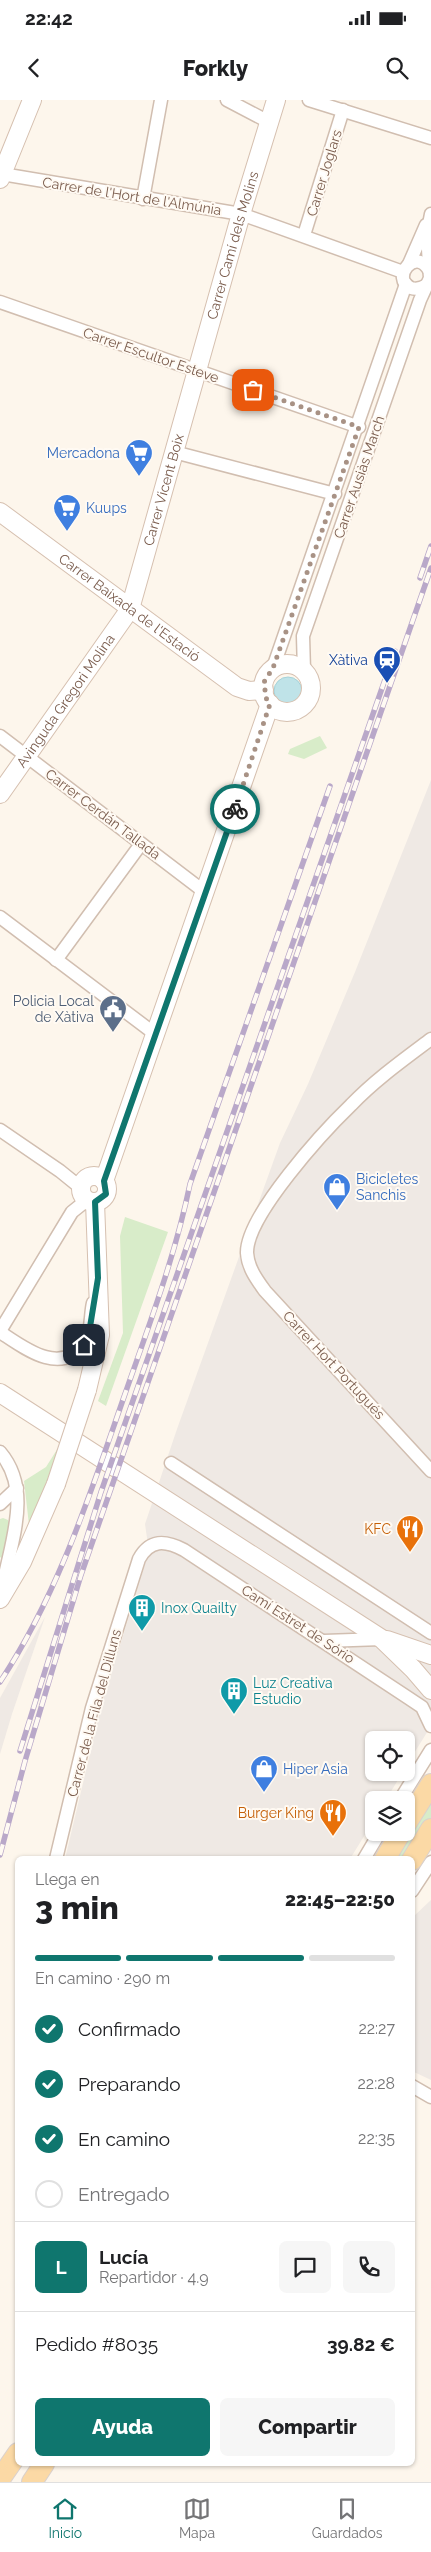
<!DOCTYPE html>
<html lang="es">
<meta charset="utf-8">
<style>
body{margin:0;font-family:Raleway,sans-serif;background:#f6f6f6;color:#202124;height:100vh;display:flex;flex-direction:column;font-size:19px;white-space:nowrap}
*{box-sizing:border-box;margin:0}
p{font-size:16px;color:#757577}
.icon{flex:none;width:28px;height:28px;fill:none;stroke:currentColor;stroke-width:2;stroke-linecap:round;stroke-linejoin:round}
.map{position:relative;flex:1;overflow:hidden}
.side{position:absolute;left:15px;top:1756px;width:400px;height:610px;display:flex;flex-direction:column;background:#fff;border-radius:8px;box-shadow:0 1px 4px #0004}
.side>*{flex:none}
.buttons{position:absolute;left:365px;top:1631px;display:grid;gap:10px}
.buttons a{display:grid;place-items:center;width:50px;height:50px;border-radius:8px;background:#fff;box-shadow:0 1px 4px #0004;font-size:25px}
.pin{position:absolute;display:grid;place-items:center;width:42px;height:42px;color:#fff;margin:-21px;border-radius:10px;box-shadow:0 2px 8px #0006}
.courier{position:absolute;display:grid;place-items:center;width:50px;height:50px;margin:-25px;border:4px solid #0f766e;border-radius:50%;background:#fff;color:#222;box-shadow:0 1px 6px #0007}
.headline em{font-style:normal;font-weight:800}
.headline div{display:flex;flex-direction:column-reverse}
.headline{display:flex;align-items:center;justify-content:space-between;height:85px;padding:0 20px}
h1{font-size:32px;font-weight:800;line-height:38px}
.bar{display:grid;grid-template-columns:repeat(4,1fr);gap:8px 5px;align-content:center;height:60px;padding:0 20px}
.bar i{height:6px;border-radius:4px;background:#e0e0e0}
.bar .active{background:#0f766e}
.bar p{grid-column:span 4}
.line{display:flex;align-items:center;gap:12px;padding:0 20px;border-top:1px solid #e0e0e0}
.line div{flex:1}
.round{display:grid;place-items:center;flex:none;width:52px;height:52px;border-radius:8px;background:#f6f6f6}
ol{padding:0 20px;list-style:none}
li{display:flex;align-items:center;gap:15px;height:55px}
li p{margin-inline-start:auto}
li .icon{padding:5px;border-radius:50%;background:#0f766e;color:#fff;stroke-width:4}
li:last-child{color:#757577}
li i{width:28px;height:28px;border:2px solid #e0e0e0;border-radius:50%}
.cta{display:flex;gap:10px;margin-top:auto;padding:10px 20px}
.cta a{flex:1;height:58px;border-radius:8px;background:#0f766e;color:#fff;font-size:20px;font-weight:800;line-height:58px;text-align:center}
.cta a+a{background:#f6f6f6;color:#202124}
.status{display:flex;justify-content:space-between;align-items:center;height:35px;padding:0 25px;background:#fff;direction:ltr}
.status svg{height:14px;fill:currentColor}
header{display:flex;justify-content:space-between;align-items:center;height:65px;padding:0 20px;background:#fff;font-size:22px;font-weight:800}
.tabs{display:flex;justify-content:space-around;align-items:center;height:70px;border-top:1px solid #e0e0e0;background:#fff;font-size:14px;color:#757577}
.tabs a{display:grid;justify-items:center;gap:2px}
.tabs .active{color:#0f766e}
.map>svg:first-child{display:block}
</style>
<div class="status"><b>22:42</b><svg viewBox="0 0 49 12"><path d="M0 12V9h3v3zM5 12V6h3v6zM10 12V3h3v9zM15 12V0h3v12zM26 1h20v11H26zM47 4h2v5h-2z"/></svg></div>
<header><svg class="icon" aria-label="back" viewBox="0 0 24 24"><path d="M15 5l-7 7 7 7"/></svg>Forkly<svg class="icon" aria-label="search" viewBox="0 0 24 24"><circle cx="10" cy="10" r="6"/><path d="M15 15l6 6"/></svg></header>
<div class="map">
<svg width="431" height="2382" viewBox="0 0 431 2382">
<rect width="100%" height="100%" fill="#fdf6ec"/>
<!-- industrial -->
<g fill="#efe9e4">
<polygon points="431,680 431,1626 406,1666 406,1640 374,1640 374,1672 402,1673 386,1700 374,1700 374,1720 350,1759 65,1759 102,1603 149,1452 145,1424 177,1329 280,1043 308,984 355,872"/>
<polygon points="45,1517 12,1614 0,1654 0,1598"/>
<polygon points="431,1800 431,1980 412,1971 413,1817"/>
</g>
<!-- green -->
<g fill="#d8ecc9">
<polygon points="320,636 327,648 304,659 288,654 290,649"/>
<polygon points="125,1117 168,1132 106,1306 98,1301 123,1233 120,1136"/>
<polygon points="58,1348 60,1349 29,1425 24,1381 46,1367"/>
<polygon points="3,1418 8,1420 10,1426 3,1459 0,1457 0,1419"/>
<polygon points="431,1696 431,1718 406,1759 393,1759"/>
</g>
<!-- water -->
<circle fill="#bfe3e8" stroke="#a5d3da" cx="288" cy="591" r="14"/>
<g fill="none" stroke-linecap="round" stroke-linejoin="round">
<defs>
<g id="street">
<polyline points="227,0 269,22"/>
<polyline points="309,0 431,38"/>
<polyline points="2,74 241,114 403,172"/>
<polyline points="143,99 161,0"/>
<polyline points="304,135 343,10"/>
<polyline points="409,164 426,125"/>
<path d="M427,185c-5,3 -10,5 -16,3 -21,-9 4,-42 18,-18"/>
<polyline points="0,202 359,327"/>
<polyline points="174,352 335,394"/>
<polyline points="273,568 406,184"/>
<polyline points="304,571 303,536 420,200 430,178 427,135 431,114"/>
<polyline points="0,636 206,793"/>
<polyline points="0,817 155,934"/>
<polyline points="56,860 141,744"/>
<path d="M431,939c-28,21 -56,41 -80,66 -27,26 -105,111 -104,148 1,15 10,27 18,38l166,180"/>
<polyline points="0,1030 60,1071 81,1088"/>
<polyline points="0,1231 72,1112 87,1100"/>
<path d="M0,1232c23,15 59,44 84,13 8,-11 6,-30 9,-42"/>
<path d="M0,1352c34,40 9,93 2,139"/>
<polyline points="171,1363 431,1533"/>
<polyline points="0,1404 17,1388"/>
<polyline points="324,1541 382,1539"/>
<polyline points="400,1700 431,1650"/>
<path d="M56,1759l36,-151 47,-149c11,-20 26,-19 45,-9l223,147 15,10 9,19"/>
<polyline points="364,1759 380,1732"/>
<polyline points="412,1791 431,1762"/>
<polyline points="412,1986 431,1997"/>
</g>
<g id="secondary">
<polyline points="0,79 32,0"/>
<path id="s1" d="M0,412l237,175 12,4 15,-1"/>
<circle cx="287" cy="588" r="24"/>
<path id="s2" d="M0,694l130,-185 111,-395 35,-114"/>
<circle cx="94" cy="1089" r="13"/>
<polyline points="104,1081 270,604"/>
<polyline points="87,1290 100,1235 95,1102"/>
<polyline points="0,1293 382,1539 413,1569 431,1590"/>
<polyline points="0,1499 22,1462 56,1384"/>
<polyline points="387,1540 431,1555"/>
</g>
<g id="primary">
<polyline points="406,1724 431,1684"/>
<polyline points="385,1759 401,1732"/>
<polyline points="412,1760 431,1729"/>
<polyline points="0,2379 18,2353"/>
<polyline points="32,2382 44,2364"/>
</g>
</defs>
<!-- street casing -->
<use href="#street" stroke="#d1beb0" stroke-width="15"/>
<!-- secondary casing -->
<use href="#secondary" stroke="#d6c0b0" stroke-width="20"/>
<!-- primary casing -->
<use href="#primary" stroke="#dad1cd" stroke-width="22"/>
<!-- street -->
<use href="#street" stroke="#fff" stroke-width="12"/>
<!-- secondary -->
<use href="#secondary" stroke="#fff" stroke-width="18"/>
<!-- primary -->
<use href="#primary" stroke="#fbd9a5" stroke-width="20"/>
<defs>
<g id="rail">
<polyline points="420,478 431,446"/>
<path d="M0,1582c59,-89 90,-188 125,-288 24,-69 50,-137 65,-210l140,-398"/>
<polyline points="20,1651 101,1392 395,551"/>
<polyline points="0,1755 25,1661 81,1475 431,468"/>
</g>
</defs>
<!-- rail casing -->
<use href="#rail" stroke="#b9a8c9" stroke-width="5.5"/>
<!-- rail -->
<use href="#rail" stroke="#fffaf3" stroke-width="4" stroke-dasharray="11" stroke-linecap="butt"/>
<defs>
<polyline id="secondary-bridge" points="56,1384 87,1290"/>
</defs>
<!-- secondary-bridge casing -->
<use href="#secondary-bridge" stroke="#d6c0b0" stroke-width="20" stroke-linecap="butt"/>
<!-- secondary-bridge -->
<use href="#secondary-bridge" stroke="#fff" stroke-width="18"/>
</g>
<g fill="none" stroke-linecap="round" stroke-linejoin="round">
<!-- done -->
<polyline stroke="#a89285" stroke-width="5" stroke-dasharray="0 9" points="235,709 270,604 266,598 264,582 273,568 359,327 253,290"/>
<!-- route -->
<polyline stroke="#0f766e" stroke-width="6" points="84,1245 89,1233 98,1178 95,1102 106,1094 104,1081 235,709"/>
</g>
<!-- icons -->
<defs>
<symbol id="supermarket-pin" viewBox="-11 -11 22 30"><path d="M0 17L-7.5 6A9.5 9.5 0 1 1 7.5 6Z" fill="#3f7fe0" stroke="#fffaf3"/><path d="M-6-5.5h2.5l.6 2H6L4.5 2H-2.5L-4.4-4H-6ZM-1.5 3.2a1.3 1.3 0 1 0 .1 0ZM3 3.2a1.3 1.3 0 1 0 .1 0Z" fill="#fff"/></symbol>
<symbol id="station-pin" viewBox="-11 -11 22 30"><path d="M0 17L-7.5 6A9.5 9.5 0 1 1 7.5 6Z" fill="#1a4fb4" stroke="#fffaf3"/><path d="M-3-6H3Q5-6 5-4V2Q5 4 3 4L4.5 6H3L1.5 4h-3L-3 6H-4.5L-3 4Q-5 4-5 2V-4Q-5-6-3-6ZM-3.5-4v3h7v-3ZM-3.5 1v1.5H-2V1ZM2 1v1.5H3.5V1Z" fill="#fff"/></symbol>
<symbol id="civic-pin" viewBox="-11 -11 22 30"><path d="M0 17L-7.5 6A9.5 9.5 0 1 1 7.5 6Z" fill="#5c6f8a" stroke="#fffaf3"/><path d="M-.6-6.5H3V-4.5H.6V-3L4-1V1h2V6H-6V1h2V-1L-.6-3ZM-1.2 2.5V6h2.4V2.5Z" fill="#fff"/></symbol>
<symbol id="shop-pin" viewBox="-11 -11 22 30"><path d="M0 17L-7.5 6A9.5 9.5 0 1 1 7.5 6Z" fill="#3f7fe0" stroke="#fffaf3"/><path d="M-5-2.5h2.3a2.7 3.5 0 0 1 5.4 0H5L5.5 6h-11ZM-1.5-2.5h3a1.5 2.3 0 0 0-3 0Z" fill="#fff"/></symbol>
<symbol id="restaurant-pin" viewBox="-11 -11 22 30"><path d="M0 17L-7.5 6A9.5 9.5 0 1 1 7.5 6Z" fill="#e8710a" stroke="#fffaf3"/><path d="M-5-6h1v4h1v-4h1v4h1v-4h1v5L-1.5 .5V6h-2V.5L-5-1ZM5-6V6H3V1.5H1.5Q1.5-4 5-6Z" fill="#fff"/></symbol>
<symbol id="building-pin" viewBox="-11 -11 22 30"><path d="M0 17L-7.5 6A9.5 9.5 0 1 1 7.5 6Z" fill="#0f9aa8" stroke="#fffaf3"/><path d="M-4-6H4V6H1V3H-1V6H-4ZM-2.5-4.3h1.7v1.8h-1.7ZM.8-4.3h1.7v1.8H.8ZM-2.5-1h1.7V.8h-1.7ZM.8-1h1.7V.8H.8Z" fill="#fff"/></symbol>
</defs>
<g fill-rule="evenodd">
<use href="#supermarket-pin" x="123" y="337" width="32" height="43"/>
<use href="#supermarket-pin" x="51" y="392" width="32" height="43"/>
<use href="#station-pin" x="371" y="544" width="32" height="43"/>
<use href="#civic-pin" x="97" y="893" width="32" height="43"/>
<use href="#shop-pin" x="321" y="1071" width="32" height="43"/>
<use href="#restaurant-pin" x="394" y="1413" width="32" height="43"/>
<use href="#building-pin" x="126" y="1492" width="32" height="43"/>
<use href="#building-pin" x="218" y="1575" width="32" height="43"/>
<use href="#shop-pin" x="248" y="1653" width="32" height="43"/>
<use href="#restaurant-pin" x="317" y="1697" width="32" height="43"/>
</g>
<g text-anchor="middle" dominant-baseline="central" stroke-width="4" stroke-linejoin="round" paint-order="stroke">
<!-- street labels -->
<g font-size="14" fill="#7a5c4d" stroke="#fffaf3">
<text transform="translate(324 73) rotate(-73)">Carrer Joglars</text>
<text transform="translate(132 96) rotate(9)">Carrer de l'Hort de l'Almúnia</text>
<text stroke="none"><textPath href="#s2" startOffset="604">Carrer Camí dels Molins</textPath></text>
<text transform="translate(151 255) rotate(19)">Carrer Escultor Esteve</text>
<text transform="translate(359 377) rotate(-71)">Carrer Ausiàs March</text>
<text stroke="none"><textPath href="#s2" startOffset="350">Carrer Vicent Boix</textPath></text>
<text stroke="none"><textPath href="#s1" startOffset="161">Carrer Baixada de l'Estació</textPath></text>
<text stroke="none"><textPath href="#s2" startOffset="114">Avinguda Gregori Molina</textPath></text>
<text transform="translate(103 714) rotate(37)">Carrer Cerdán Tallada</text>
<text transform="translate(334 1265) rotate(47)">Carrer Hort Portugués</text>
<text transform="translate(298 1524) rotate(33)">Camí Estret de Sório</text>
<text transform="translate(94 1613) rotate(-75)">Carrer de la Fila del Dilluns</text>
</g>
<!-- shop labels -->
<g font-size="14" fill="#366cbe" stroke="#fffaf3" text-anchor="start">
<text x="120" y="353" text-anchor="end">Mercadona</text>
<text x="86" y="408">Kuups</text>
<text x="356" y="1079">Bicicletes<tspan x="356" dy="16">Sanchis</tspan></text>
<text x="283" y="1669">Hiper Asia</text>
</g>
<!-- transit labels -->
<g font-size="14" fill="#164399" stroke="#fffaf3" text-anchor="end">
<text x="368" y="560">Xàtiva</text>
</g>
<!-- service labels -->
<g font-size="14" fill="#4e5e75" stroke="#fffaf3" text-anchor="end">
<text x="94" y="901">Policia Local<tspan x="94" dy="16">de Xàtiva</tspan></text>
</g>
<!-- food labels -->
<g font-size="14" fill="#c56008" stroke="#fffaf3" text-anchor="end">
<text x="391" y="1429">KFC</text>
<text x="314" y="1713">Burger King</text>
</g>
<!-- culture labels -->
<g font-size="14" fill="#0d838f" stroke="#fffaf3" text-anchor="start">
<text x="161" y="1508">Inox Quailty</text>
<text x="253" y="1583">Luz Creativa<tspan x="253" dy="16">Estudio</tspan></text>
</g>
</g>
</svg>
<div class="buttons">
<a><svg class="icon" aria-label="locate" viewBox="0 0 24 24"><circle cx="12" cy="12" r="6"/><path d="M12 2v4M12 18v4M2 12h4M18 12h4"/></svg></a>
<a><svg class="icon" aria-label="layers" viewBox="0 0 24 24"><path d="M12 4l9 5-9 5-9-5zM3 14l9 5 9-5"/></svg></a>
</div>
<div class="pin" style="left:253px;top:290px;background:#ea580c"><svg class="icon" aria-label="bag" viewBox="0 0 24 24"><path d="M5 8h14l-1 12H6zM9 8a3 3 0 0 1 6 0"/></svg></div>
<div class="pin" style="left:84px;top:1245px;background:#1f2937"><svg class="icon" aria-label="home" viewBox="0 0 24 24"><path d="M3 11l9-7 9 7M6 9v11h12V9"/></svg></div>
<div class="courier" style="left:235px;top:709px"><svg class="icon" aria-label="bike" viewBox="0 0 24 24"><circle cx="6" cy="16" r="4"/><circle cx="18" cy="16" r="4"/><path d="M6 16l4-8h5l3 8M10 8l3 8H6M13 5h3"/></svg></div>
<section class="side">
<div class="headline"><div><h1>3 min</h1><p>Llega en</p></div><em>22:45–22:50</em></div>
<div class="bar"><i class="active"></i><i class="active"></i><i class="active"></i><i></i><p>En camino · 290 m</p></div>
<ol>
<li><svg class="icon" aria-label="check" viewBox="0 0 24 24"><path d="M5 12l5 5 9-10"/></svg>Confirmado<p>22:27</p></li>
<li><svg class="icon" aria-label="check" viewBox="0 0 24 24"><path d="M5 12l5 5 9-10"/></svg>Preparando<p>22:28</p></li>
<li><svg class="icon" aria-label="check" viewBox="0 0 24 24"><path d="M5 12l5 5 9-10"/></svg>En camino<p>22:35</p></li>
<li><i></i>Entregado</li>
</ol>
<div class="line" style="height:90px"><b class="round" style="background:#0f766e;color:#fff">L</b><div><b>Lucía</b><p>Repartidor · 4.9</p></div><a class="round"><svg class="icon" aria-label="chat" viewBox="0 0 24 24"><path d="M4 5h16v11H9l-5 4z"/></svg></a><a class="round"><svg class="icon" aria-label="phone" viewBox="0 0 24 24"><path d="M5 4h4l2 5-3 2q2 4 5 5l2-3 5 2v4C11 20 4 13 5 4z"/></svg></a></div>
<div class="line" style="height:65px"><div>Pedido #8035</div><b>39.82 €</b></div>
<div class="cta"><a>Ayuda</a><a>Compartir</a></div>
</section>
</div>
<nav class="tabs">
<a class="active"><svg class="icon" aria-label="home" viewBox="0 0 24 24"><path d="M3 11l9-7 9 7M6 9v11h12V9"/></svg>Inicio</a>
<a><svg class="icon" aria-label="map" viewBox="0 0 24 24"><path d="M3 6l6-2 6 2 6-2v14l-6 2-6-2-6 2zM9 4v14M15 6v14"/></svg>Mapa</a>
<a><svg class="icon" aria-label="saved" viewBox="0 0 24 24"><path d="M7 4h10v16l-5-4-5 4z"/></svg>Guardados</a>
</nav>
